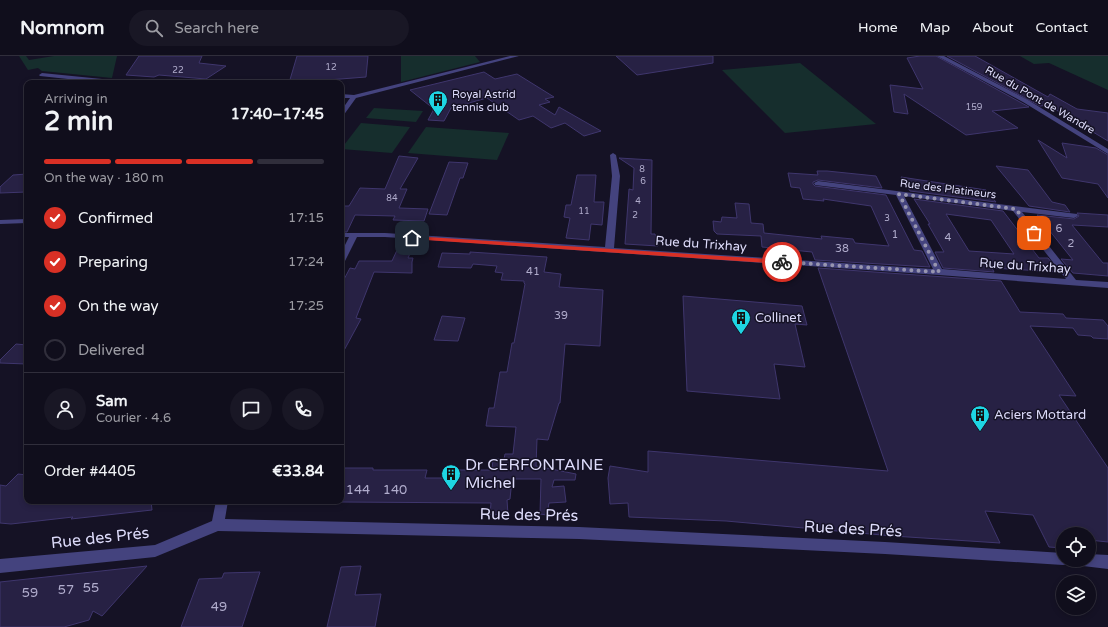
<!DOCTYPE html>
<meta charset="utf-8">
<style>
body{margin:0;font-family:"Varela Round",sans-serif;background:#191725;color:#f1f3f6;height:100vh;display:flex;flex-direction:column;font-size:15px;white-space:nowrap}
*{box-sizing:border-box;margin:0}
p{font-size:13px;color:#9c9ca3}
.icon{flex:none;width:22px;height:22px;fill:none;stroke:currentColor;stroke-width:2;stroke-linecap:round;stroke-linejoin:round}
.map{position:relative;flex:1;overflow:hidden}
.sheet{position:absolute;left:24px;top:24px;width:320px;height:424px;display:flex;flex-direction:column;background:#100e1c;border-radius:8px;box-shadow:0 2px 6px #0003,0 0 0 1px #302e3b}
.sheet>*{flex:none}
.buttons{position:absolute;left:1056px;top:471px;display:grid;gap:8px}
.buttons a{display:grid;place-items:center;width:40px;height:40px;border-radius:50%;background:#100e1c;box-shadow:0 2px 6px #0003,0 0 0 1px #302e3b;font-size:20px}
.pin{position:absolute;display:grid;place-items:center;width:34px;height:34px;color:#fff;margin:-17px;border-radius:8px;box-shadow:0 2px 6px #0006}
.courier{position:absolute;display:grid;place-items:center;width:40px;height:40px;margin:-20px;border:3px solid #d93025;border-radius:50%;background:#fff;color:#222;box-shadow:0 1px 5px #0007}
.headline em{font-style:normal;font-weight:700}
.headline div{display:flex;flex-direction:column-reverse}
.headline{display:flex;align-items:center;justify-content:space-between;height:68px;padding:0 20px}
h1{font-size:26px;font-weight:700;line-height:30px}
.bar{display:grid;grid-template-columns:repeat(4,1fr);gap:6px 4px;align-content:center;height:48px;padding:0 20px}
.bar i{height:5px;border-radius:3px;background:#302e3b}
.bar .current{background:#d93025}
.bar p{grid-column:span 4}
.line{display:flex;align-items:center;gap:10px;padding:0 20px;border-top:1px solid #302e3b}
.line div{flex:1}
.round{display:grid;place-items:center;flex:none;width:42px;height:42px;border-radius:21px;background:#191725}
ol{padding:0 20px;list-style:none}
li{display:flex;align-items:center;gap:12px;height:44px}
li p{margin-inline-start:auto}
li .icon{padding:4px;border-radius:50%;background:#d93025;color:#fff;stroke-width:4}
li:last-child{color:#9c9ca3}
li i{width:22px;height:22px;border:2px solid #302e3b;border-radius:50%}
header{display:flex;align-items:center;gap:24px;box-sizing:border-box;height:56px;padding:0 20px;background:#100e1c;border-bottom:1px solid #302e3b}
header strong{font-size:19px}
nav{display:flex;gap:22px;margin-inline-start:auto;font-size:14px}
.search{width:280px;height:36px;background:#191725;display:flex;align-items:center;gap:10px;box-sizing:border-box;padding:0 14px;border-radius:22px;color:#9c9ca3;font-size:15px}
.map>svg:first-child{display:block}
</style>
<header>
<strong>Nomnom</strong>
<div class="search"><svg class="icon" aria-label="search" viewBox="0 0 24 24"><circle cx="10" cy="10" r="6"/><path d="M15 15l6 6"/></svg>Search here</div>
<nav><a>Home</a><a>Map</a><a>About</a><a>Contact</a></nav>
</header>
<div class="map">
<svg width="1108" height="571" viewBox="0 0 1108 571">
<rect width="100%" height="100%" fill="#151225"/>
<!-- green -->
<g fill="#162e2d">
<polygon points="19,0 26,0 29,4 54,0 117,0 112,22 42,15 38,12 28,14"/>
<polygon points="401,0 475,0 480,6 401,26"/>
<polygon points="1020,0 1108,0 1108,34 1049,7 1034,8"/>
<polygon points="800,7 876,68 785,77 722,14"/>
<polygon points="374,52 423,55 416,66 366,62"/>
<polygon points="361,67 410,71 392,97 341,93"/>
<polygon points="426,71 509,77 497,104 408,97"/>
</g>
<!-- building -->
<g fill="#272144" stroke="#3f366d" fill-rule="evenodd">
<polygon points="139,0 202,0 199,7 226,10 206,23 159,19 154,21 126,19"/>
<polygon points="297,0 368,0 366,21 289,27"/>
<polygon points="616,0 713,0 713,7 637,19"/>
<polygon points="920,0 936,0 1029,51 992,55 1018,72 966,79 904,38 908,58 894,56 890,29 923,33 907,2"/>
<polygon points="947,0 975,0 1048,41 1050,38 1077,53 1108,57 1108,85 1048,49 1040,50"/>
<polygon points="484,16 495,23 517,18 554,41 545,43 550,46 539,49 555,59 559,51 601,75 584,80 565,67 551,72 533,60 519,64 487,42 451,52 444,65 428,64 434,53 410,34"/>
<polygon points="1038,84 1067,102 1062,87 1096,92 1108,99 1108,142 1098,128 1062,122"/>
<polygon points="399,100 418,102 400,133 407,133 399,152 428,153 424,165 393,164 395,160 355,159 347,176 341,176 341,150 349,150 360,132 385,133"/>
<polygon points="619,102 652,104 651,178 655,178 658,190 625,188 629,133 633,134 634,112"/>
<polygon points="449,106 468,107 463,122 460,122 447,159 429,158"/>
<polygon points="996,110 1028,114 1052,146 1065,149 1070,156 1029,150"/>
<polygon points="817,115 827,115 876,120 882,132 818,124 813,126 813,128 815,130 886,139 914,194 922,195 930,211 815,204 812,196 762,191 761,180 717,178 714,175 713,165 721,166 722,161 737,162 735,147 749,148 751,167 763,168 764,177 822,183 821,180 853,183 855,187 889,190 871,150 823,143 824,145 803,143 800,132 791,131 788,117 818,119"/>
<polygon points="27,118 27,136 0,137 0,131 13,119"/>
<polygon points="577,119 596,119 594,146 604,146 602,169 591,168 589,184 566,182 570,162 564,161 566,149 571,149"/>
<polygon points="901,121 986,134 996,146 910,135"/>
<path d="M914,143l89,12 36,47h9l11,14 -67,-4 2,4 -51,-4 -8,-16h9l-16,-28h2zM946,158l45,6 23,34 -45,-3z"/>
<polygon points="1077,157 1108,159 1108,171 1072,169 1103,207 1108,207 1108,220 1073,217 1061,203 1073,204 1037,159 1074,163 1079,160"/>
<polygon points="398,192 412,193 408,202 413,202 412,206 412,217 374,216 356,262 361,263 341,300 341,229 350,212 355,213 359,205 392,205"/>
<polygon points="470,196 547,201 544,216 561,218 559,231 603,234 600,290 565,288 560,347 559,347 548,384 537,383 536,410 576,418 575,424 554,424 552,431 564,430 566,446 549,447 547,459 540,458 541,423 512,423 510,443 507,444 508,458 490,459 491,447 341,446 341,412 373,412 373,414 427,414 425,422 457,422 458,414 492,414 493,403 504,403 505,398 513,398 516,371 486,370 489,352 494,352 500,316 507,316 512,287 514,287 525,228 524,227 524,225 501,224 503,217 495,216 497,210 473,208 471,212 438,211 442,197 470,198"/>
<polygon points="818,212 1001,225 1020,256 1063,258 1066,262 1103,264 1108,270 1108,283 1093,282 1091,280 1078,279 1073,272 1030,270 1076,340 1059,339 1108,412 1108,486 1089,484 1089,478 1063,478 1063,492 1049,491 1033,459 985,455 1000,487 893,480 726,465 629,461 628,447 610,448 608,422 610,410 648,416 648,395 888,415"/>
<polygon points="683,240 802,250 807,269 795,268 805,311 774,308 780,343 687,335"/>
<polygon points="442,260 465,262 458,285 434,284"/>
<polygon points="16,288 27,289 27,308 0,307 0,304"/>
<polygon points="18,418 27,419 27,445 151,445 152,454 71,463 73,461 11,468 0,467 0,429 6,430"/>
<polygon points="147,510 102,560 93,555 89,564 64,571 0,571 0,526"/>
<polygon points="361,510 355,539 381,538 375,571 327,571 341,511"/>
<polygon points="260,516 242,571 181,571 199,523 222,522 224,517"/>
</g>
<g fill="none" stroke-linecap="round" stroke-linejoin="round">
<!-- minor -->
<g fill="#44437e" fill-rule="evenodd">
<polygon points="510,0 519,0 356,42 343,60 341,61 341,55 350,42 341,42 341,38 354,39"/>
<polygon points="42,17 122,25 125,27 105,27 40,20 39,19"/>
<path d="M613,97l3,2 4,21 -6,72 319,21 -37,-74 -81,-10 -1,-2 4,-2 259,33 1,2 -4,2 -52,-6 54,68 32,2v6l-169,-13 -554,-38h-28l-12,24 -4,3v-11l8,-16h-8v-4h44l220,14 7,-71 -2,-21zM904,140l109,15 53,68 -124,-10z"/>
<polygon points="27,163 27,167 0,168 0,164"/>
<polygon points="216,445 228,445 225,463 579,471 885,486 1063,497 1063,504 1069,504 1068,508 1063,509 885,498 579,483 218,475 155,501 0,517 0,503 155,489 212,465"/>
<polygon points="1089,498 1108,499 1108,513 1083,510 1078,509 1076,504 1089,504"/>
</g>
<!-- tertiary -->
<polygon fill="#44437e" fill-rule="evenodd" points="937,0 944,0 1028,44 1108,93 1108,98 1023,46"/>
</g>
<!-- route -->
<polygon fill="#d93025" points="412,180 782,204 784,206 782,208 411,183 410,182"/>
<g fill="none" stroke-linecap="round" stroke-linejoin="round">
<!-- done -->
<polyline stroke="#9795af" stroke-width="4" stroke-dasharray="0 7.2" points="782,206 939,216 899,138 1016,153 1034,177"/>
</g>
<!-- icons -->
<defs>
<symbol id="building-pin" viewBox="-11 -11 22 30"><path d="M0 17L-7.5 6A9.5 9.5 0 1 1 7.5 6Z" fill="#1ed5e3" stroke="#151225"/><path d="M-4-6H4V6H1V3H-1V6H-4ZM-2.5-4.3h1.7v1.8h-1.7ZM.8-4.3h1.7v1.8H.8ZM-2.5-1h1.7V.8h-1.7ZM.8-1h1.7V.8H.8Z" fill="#111"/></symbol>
</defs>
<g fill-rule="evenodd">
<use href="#building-pin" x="427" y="33" width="22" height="30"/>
<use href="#building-pin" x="730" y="251" width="22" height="30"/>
<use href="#building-pin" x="969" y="348" width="22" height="30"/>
<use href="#building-pin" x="440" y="407" width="22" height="30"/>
</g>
<g text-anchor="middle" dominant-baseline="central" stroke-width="3" stroke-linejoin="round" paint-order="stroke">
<!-- far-number labels -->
<g font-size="9" fill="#b0accc">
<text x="331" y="11">12</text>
<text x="178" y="14">22</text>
<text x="974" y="51">159</text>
<text x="642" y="113">8</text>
<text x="643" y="125">6</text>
<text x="392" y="142">84</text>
<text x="638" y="145">4</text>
<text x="584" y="155">11</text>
<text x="635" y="159">2</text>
<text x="887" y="162">3</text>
</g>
<!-- far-poi labels -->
<g font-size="11" fill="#dddbfa" stroke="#151225" text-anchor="start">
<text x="452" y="38">Royal Astrid<tspan x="452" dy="13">tennis club</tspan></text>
</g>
<!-- far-street labels -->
<g font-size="11" fill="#dddbfa" stroke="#151225">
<text transform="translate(1040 44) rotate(30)">Rue du Pont de Wandre</text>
<text transform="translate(948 133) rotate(7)">Rue des Platineurs</text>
</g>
<!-- number labels -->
<g font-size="11" fill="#b0accc">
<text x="1059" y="172">6</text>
<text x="895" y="178">1</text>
<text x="948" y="181">4</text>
<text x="1071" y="187">2</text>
<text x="842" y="192">38</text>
<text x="533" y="215">41</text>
<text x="561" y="259">39</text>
</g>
<!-- street labels -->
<g font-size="13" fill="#dddbfa" stroke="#151225">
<text transform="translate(701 188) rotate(4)">Rue du Trixhay</text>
<text transform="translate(1025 210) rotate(4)">Rue du Trixhay</text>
</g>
<!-- poi labels -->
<g font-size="13" fill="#dddbfa" stroke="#151225" text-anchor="start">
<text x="755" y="262">Collinet</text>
<text x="994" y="359">Aciers Mottard</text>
</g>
<!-- near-number labels -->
<g font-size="13" fill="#b0accc">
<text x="358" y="434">144</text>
<text x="395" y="434">140</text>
<text x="91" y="532">55</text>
<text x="66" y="534">57</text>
<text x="30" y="537">59</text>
<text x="219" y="551">49</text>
</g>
<!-- near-poi labels -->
<g font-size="16" fill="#dddbfa" stroke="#151225" text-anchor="start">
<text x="465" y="409">Dr CERFONTAINE<tspan x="465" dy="18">Michel</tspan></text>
</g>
<!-- near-street labels -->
<g font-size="16" fill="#dddbfa" stroke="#151225">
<text transform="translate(529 459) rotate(1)">Rue des Prés</text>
<text transform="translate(853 473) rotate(3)">Rue des Prés</text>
<text transform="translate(100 482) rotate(-6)">Rue des Prés</text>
</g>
</g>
</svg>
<div class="buttons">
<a><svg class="icon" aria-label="locate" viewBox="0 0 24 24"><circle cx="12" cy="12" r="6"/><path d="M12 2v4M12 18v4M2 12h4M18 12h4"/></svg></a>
<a><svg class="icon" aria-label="layers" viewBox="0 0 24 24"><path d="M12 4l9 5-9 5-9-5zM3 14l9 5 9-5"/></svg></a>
</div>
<div class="pin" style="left:1034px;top:177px;background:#ea580c"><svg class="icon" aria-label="bag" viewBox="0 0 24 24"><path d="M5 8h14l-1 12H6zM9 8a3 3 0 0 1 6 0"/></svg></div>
<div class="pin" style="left:412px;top:182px;background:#1f2937"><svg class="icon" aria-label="home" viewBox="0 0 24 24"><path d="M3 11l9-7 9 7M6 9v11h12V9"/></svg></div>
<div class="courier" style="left:782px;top:206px"><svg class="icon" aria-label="bike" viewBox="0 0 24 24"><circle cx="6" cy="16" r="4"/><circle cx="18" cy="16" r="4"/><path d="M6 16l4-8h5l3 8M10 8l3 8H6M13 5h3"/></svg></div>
<section class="sheet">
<div class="headline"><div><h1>2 min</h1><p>Arriving in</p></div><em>17:40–17:45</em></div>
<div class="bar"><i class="current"></i><i class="current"></i><i class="current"></i><i></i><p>On the way · 180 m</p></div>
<ol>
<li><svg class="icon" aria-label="check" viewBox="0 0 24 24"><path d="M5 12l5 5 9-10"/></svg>Confirmed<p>17:15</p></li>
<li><svg class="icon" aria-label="check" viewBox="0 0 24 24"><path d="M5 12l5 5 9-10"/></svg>Preparing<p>17:24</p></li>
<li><svg class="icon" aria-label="check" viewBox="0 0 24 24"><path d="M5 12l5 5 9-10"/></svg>On the way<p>17:25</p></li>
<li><i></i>Delivered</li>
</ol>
<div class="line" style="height:72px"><a class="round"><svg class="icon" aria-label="person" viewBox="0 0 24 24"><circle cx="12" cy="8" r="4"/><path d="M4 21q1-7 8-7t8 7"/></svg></a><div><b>Sam</b><p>Courier · 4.6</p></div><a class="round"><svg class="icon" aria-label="chat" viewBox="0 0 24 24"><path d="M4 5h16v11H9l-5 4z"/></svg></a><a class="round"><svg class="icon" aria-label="phone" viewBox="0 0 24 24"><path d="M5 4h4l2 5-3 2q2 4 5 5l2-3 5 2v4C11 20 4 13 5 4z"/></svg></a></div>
<div class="line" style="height:52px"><div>Order #4405</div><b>€33.84</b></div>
</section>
</div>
